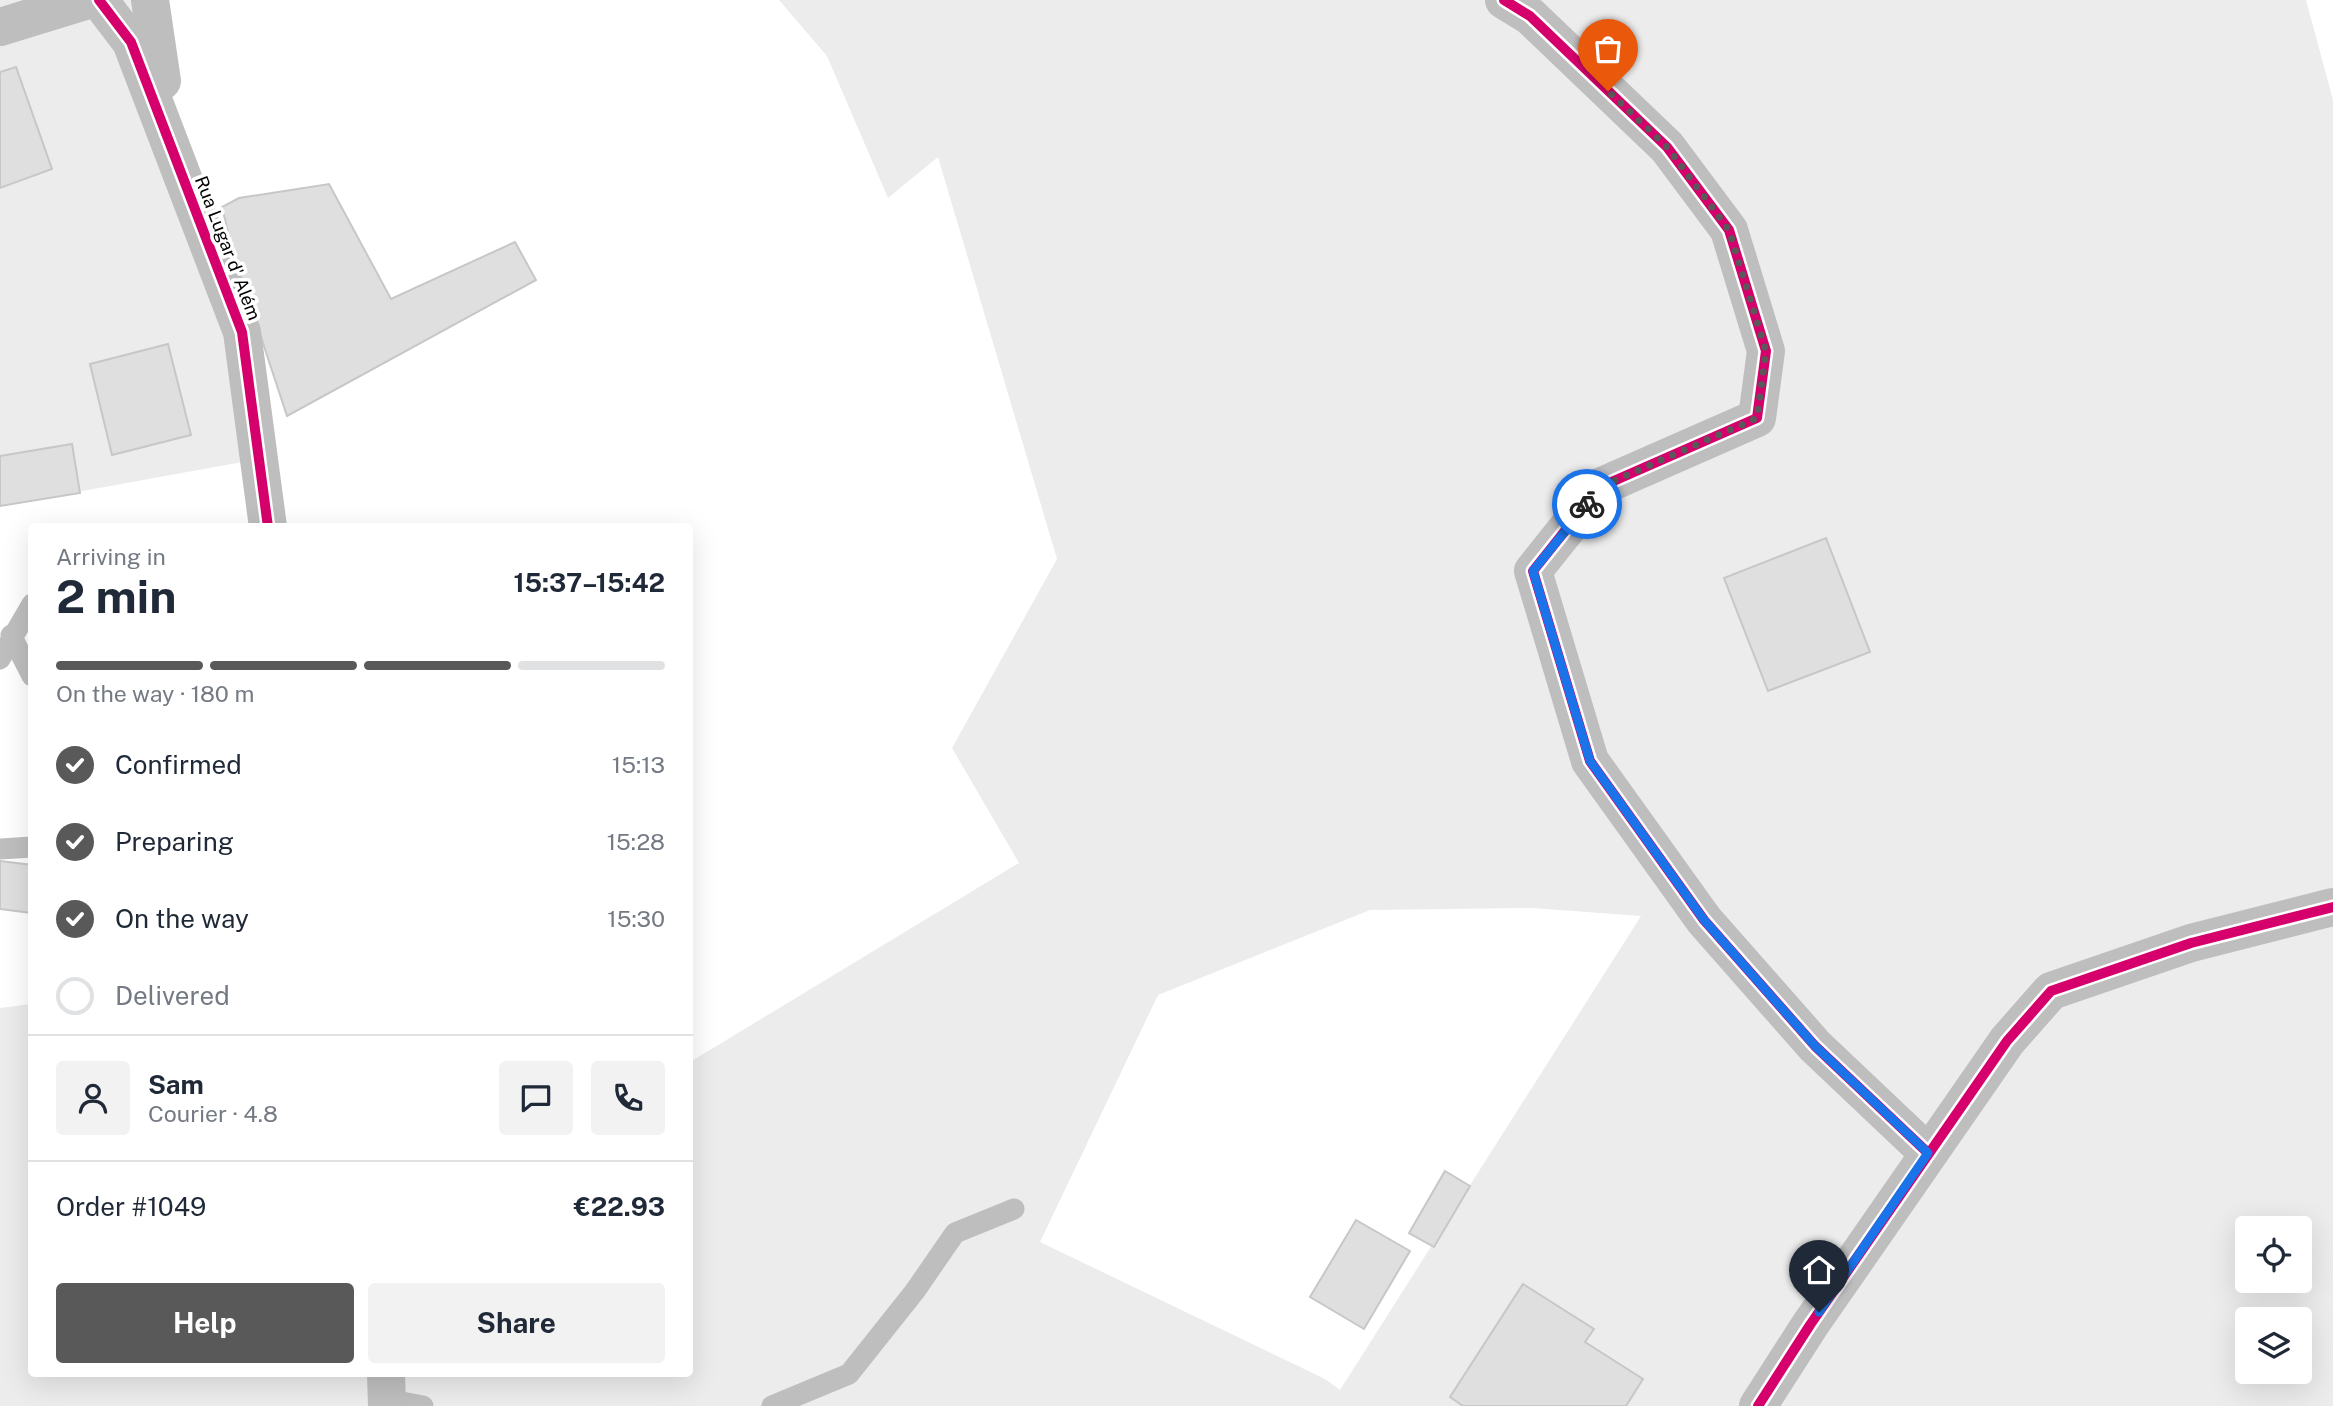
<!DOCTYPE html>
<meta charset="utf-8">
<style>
body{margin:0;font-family:"Public Sans",sans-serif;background:#f2f2f3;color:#1f2937;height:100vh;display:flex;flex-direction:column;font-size:26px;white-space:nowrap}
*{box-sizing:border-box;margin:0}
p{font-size:23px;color:#747a83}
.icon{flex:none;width:38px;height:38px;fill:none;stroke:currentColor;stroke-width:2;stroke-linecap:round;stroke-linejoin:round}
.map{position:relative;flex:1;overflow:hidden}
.panel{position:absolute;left:28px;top:523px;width:665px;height:854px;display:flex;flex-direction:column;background:#fff;border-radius:7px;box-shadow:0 7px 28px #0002}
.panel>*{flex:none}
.controls{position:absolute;left:2235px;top:1216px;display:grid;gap:14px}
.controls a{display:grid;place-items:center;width:77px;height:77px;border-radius:7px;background:#fff;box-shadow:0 7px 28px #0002;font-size:35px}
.pin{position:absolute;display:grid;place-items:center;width:60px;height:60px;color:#fff;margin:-72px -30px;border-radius:50% 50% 50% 0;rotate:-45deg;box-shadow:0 0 7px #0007}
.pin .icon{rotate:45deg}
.courier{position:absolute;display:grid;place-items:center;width:70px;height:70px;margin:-35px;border:5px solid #1a73e8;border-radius:50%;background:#fff;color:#222;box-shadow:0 2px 9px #0007}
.overview em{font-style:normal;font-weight:700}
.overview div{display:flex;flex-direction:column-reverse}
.overview{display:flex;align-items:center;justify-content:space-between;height:119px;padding:0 28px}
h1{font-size:46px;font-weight:700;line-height:52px}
.bar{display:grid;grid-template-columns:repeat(4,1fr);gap:10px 7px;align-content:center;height:84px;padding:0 28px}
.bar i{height:9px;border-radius:5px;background:#e0e1e3}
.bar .on{background:#595959}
.bar p{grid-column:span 4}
.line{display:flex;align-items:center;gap:18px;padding:0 28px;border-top:2px solid #e0e1e3}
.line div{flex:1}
.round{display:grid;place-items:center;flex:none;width:74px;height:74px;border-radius:7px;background:#f2f2f3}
ol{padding:0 28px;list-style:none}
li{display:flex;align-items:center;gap:21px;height:77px}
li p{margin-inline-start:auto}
li .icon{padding:7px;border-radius:50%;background:#595959;color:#fff;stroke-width:4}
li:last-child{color:#747a83}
li i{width:38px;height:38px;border:4px solid #e0e1e3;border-radius:50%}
.cta{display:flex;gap:14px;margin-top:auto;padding:14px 28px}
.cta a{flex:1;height:80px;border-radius:7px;background:#595959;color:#fff;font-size:28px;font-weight:700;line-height:80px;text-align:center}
.cta a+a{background:#f2f2f3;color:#1f2937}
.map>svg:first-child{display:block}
</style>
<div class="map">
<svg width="2333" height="1406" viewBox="0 0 2333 1406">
<rect width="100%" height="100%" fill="#fff"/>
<!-- green -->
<g fill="#ececec" fill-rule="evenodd">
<polygon points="0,0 150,0 164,94 259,459 0,506"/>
<path d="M779,0h1527l27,100v1306h-2333v-398l31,-4 1,370h658v-312l329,-199 -67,-115 105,-189 -119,-402 -50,41 -61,-142zM1532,908l109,8 -301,474 -15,-11 -285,-137 118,-247 212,-85zM2247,1228h53v53h-53zM2247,1320h53v52h-53z"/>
</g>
<!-- building -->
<g fill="#dfdfdf" stroke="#c7c7c7" stroke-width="2">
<polygon points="16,67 52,169 0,188 0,72"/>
<polygon points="329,184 391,299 515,242 536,280 287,416 232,249 222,207 239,198"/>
<polygon points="168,344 191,435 112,455 90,364"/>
<polygon points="72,444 80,493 0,506 0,456"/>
<polygon points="1826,538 1870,652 1768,691 1724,578"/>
<polygon points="0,861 32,865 32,913 0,909"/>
<polygon points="1445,1171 1470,1186 1434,1247 1409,1233"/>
<polygon points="1356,1220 1410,1251 1364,1329 1310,1297"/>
<polygon points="1523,1284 1594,1329 1585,1342 1643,1379 1626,1406 1463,1406 1450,1397"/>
</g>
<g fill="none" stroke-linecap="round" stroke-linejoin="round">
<!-- service -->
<g stroke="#bebebe" stroke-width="21">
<polyline points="11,635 32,676"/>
<polyline points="0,659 32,604"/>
<polyline points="0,849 32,847"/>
<polyline points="386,1399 423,1406"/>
<polyline points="772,1406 849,1374 915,1291 955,1233 1014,1209"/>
</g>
<!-- minor -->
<g stroke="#bebebe" stroke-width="38">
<polyline points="99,0 131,42 242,332 268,527"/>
<polyline points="150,0 162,81"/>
<polyline points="1504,0 1530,16 1667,147 1729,230 1766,351 1757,418 1600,487 1533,571 1590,761 1704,920 1815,1046 1928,1153"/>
<polyline points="0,27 88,0"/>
<polyline points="386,1374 387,1406"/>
<polyline points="1758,1406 1810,1325 2007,1041 2051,991 2191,943 2333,907"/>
</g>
<defs>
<g id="cycleway">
<polyline points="99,0 131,42 242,332 268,527"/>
<polyline points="1504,0 1530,16 1667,147 1729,230 1766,351 1757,418 1600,487 1533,571 1590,761 1704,920 1815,1046 1928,1153"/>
<polyline points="1758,1406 1810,1325 2007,1041 2051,991 2191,943 2333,907"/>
</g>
</defs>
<!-- cycleway casing -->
<use href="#cycleway" stroke="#fff" stroke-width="15"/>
<!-- cycleway -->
<use href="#cycleway" stroke="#d6006c" stroke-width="10"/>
</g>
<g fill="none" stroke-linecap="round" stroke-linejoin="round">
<!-- done -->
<polyline stroke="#595959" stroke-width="7" stroke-dasharray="0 12.6" points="1587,504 1600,487 1757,418 1766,351 1729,230 1667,147 1608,91"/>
<!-- route -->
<polyline stroke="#1a73e8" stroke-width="9" points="1587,504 1533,571 1590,761 1704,920 1815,1046 1928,1153 1819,1312"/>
</g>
<g text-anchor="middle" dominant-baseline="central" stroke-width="7" stroke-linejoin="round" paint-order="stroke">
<!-- street labels -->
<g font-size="18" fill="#000" stroke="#fff">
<text transform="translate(228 248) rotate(69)">Rua Lugar d' Além</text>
</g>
</g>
</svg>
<div class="controls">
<a><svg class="icon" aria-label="locate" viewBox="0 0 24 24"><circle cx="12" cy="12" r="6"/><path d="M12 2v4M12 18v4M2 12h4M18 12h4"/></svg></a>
<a><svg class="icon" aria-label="layers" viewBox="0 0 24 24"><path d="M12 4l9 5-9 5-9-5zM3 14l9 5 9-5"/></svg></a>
</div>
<div class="pin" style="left:1608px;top:91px;background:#ea580c"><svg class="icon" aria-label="bag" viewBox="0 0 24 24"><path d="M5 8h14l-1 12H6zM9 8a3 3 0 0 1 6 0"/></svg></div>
<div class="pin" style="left:1819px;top:1312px;background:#1f2937"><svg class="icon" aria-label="home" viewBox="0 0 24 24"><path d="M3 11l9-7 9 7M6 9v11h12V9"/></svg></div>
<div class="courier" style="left:1587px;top:504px"><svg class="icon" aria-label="bike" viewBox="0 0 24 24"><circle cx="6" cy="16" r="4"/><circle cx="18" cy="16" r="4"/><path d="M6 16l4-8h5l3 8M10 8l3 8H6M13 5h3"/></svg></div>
<section class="panel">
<div class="overview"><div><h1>2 min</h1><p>Arriving in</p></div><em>15:37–15:42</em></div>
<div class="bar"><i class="on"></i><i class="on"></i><i class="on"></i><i></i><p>On the way · 180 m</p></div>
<ol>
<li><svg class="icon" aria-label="check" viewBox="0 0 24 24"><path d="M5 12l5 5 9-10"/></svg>Confirmed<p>15:13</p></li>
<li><svg class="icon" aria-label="check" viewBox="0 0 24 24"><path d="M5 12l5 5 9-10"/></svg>Preparing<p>15:28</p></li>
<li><svg class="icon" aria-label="check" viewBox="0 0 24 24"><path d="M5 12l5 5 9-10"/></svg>On the way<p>15:30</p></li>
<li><i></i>Delivered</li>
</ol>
<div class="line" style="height:126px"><a class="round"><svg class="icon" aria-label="person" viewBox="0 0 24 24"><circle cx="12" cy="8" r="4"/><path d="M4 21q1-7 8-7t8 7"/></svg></a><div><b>Sam</b><p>Courier · 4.8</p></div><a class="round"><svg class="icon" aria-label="chat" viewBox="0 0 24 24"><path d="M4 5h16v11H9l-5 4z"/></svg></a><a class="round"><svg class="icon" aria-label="phone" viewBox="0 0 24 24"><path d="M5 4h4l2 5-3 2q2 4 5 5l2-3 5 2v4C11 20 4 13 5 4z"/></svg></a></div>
<div class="line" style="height:91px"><div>Order #1049</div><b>€22.93</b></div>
<div class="cta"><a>Help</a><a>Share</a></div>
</section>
</div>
